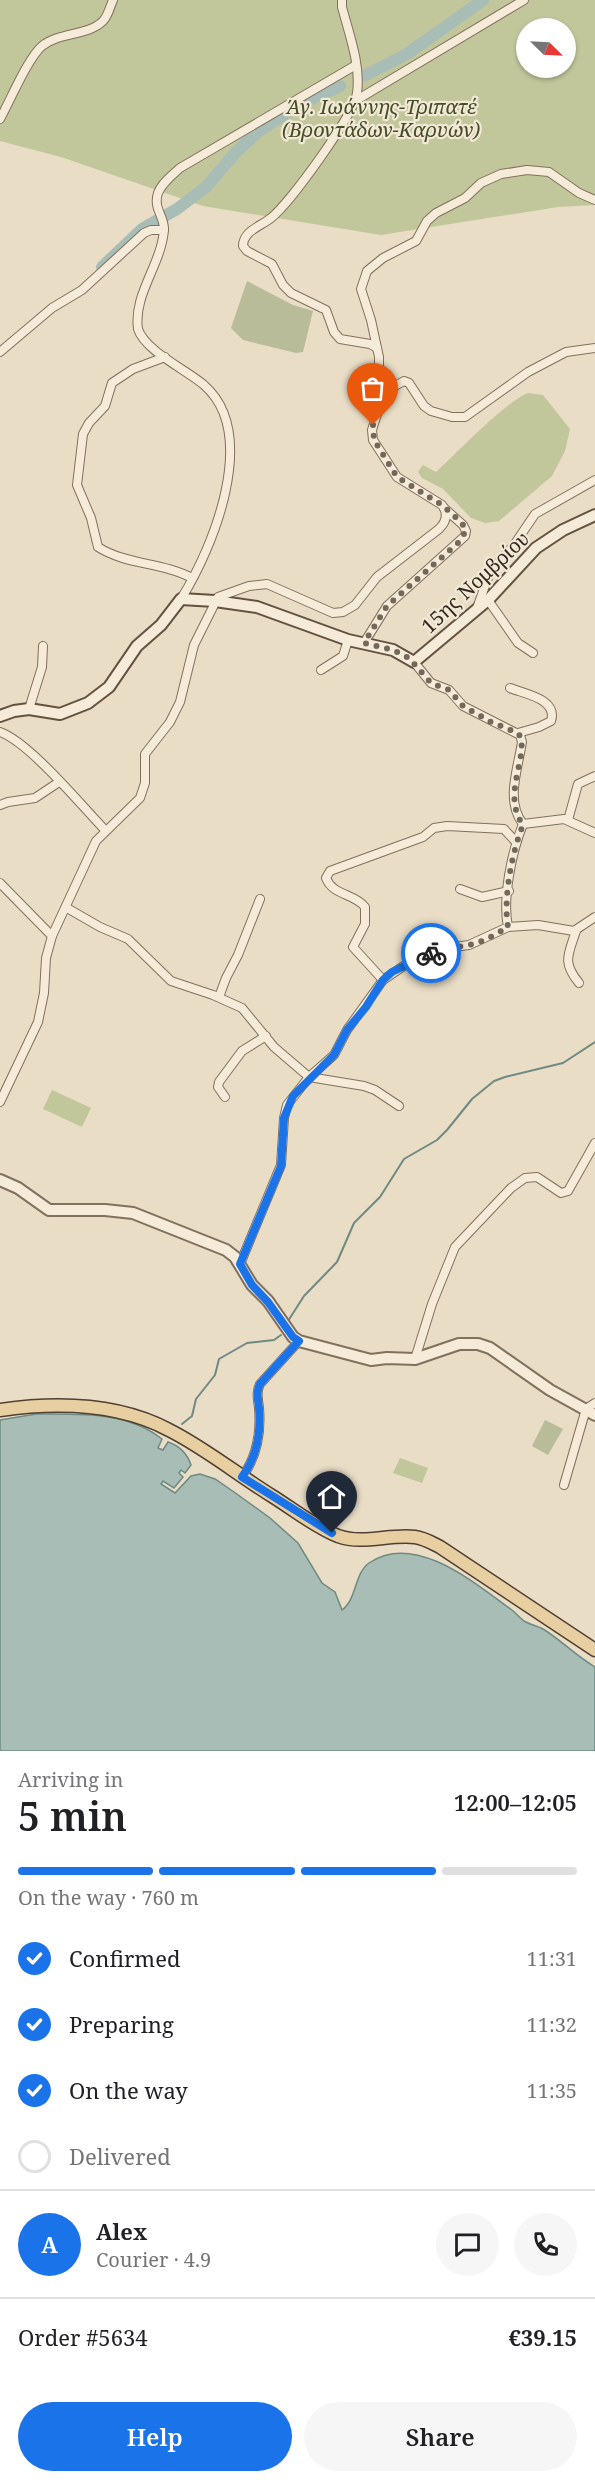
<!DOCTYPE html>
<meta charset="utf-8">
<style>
body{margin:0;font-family:"Noto Serif",serif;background:#f6f6f6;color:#202124;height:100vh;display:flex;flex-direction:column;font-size:22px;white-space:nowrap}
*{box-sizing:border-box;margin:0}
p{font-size:20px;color:#757577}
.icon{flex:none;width:33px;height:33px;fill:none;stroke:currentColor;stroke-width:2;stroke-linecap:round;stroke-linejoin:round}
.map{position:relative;height:1751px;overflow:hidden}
.details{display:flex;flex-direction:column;background:#fff;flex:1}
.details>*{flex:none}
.needle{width:39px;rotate:114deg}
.fabs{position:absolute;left:516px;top:18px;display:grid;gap:12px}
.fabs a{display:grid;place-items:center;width:60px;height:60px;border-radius:50%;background:#fff;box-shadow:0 2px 4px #0004;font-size:30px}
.pin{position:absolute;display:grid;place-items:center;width:51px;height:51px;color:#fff;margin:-62px -26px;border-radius:50% 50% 50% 0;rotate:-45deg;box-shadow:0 0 6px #0007}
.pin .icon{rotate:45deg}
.courier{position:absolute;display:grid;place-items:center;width:60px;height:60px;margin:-30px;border:4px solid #1a73e8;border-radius:50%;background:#fff;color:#222;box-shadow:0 2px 8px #0007}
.summary em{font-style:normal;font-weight:600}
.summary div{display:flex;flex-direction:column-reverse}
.summary{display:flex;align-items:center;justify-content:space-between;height:102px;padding:0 18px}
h1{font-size:39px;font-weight:600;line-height:45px}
.bar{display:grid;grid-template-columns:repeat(4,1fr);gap:9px 6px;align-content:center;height:72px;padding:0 18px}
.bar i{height:8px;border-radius:4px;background:#e0e0e0}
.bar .active{background:#1a73e8}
.bar p{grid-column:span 4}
.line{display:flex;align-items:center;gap:15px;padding:0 18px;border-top:2px solid #e0e0e0}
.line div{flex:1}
.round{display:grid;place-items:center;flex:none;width:63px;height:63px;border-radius:32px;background:#f6f6f6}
ol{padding:0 18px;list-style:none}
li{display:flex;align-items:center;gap:18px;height:66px}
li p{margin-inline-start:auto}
li .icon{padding:6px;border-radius:50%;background:#1a73e8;color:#fff;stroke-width:4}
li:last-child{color:#757577}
li i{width:33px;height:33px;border:3px solid #e0e0e0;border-radius:50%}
.button{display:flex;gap:12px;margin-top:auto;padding:12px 18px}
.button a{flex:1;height:69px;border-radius:36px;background:#1a73e8;color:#fff;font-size:24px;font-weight:600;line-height:69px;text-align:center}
.button a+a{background:#f6f6f6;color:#202124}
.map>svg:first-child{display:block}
</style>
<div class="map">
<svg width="595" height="1751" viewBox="0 0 595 1751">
<rect width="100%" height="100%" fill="#e9ddc6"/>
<!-- green -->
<g fill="#c2c69b" fill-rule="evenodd">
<path d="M0,0h595v205l-37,2 -177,28 -178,-29 -142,-49 -61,-16zM526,28h40v40h-40z"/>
<path d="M528,393l15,2 27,34 -5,22 -13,25 -53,45 -14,2 -14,-5 -28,-29 -21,-11 -4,-6 5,-7 13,7c21,-19 69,-70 92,-79z"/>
<polygon points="52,1090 91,1108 82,1127 43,1109"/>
<polygon points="400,1458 428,1468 422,1483 393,1473"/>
</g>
<!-- cemetery -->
<g fill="#b9bc99">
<polygon points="247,281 293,305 313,311 303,352 296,353 243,340 231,328"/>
<polygon points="545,1420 563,1429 548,1455 532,1446"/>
</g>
<!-- water -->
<path fill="#a7bdb6" stroke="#6f8a82" stroke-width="1.5" d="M36,1414c43,0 90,-3 126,25l-4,9 5,2 5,-8c12,4 19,11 23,23l-6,8 -4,-3 -2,3 4,4 -9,11 -11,-7 -2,3 14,9 16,-17 9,-2 15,5 19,13 36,26 28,25 24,40 13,9 7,18c15,-11 12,-36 27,-47 46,-32 108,22 143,47 5,4 9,10 14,12 5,3 12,4 17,7 18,11 33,27 52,38v84h-595v-331z"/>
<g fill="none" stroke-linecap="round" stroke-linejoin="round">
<!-- stream -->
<g stroke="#6f8a82" stroke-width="2">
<polyline points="288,1321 304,1296 337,1262 354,1223 380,1197 404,1159 437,1140 447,1130 472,1099 494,1081 505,1077 563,1063 595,1042"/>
<polyline points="182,1424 192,1416 196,1399 215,1375 219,1359 247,1343 274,1340 281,1335"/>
</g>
<!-- river -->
<g stroke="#a7bdb6" stroke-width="12">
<polyline points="366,75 407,54 483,0"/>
<polyline points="102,267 142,229 177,209 206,187 236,152 258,132 298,105 340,86"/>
</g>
<defs>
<g id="minor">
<path d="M342,0v7c7,27 19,58 15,86 -3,22 -67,110 -86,125 -10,8 -28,13 -28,28l4,5 25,13 11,21 8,8 35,17 8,22 6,7 30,5 7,4"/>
<polyline points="355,101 524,0"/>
<path d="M0,119c10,-18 28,-61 42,-73 17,-14 46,-10 61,-25 5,-5 7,-14 10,-21"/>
<polyline points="0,352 52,308 82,290 144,233 151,230 164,230"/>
<path d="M165,357l-32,12 -21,14 -7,23 -16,17 -6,11 -6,51 14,33 7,29c28,18 64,15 94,31"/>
<polyline points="377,414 371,407 371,402 379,375 379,357 371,320 361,289 367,271 383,258 416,241 427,221 436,213 465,198 481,183 501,174 527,170 549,172 579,193 595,200"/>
<path d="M181,599c32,-51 79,-165 23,-214 -17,-15 -59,-34 -66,-56 -5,-35 24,-65 26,-100 0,-13 -11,-21 -6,-36 4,-10 14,-18 22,-25l176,-103"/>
<polyline points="488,600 518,643 533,653"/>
<polyline points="477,608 490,572 514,545 535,514 595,480"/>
<polyline points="364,643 387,606 465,536 466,531 463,525 444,508"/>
<path d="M414,662l17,21 18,7 14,16 57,29 2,7c-4,27 -17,59 1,82"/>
<polyline points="321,670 343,656 348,640"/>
<path d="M510,688c15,6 48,11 41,33l-12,6 -21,6"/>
<polyline points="29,709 42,667 43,646"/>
<path d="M0,732c29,10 81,73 105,98"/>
<polyline points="0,805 8,802 35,798 59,782"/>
<polyline points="568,820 578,784 595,776"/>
<polyline points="523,824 564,819 595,833"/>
<polyline points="0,883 52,936"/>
<polyline points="460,889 482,897 509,891"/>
<polyline points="67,908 100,927 128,939 171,981 213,995 242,1008 274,1047 309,1077 364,1086 375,1090 399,1106"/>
<polyline points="508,927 538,925 574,931 595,917"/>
<path d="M576,931c-8,24 -14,31 3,52"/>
<path d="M383,980l-30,-33 12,-23v-17c-11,-14 -32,-11 -39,-29l4,-7 93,-34 11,-9 13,-2 57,3 12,13"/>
<polyline points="219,997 226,978 238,955 260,899"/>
<polyline points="225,1097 218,1087 219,1082 242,1051 266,1036"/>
<path d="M0,1102l38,-80 6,-29 2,-35 6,-22 44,-95 44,-43 5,-15v-29l25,-32 10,-20 14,-57 24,-48 31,-11 18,-2 66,29 10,-1 12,-7 22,-28 62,-48c7,-7 10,-15 3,-24l-45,-28 -24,-37 -1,-10 5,-16 18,-28 9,-5 5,2 15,23 7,5 21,6h13l63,-45 38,-20 29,-4"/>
<path d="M240,1264l41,-99 3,-47 3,-13 22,-28 25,-22 13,-25 36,-50 22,-15 35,-16 29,-4 39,-18c-6,-29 4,-76 15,-103"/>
<polyline points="415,1359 432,1304 455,1247 511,1188 525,1178 537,1177 561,1193 568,1191 595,1143"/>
<path d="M242,1477c15,-20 19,-45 17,-69 -1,-9 -3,-16 1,-24l39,-43"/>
<polyline points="564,1485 586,1409 595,1403"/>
</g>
<polyline id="tertiary" points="0,1180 18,1188 49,1210 105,1210 133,1213 226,1250 235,1257 252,1285 268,1301 293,1337 299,1341 371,1360 387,1358 415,1359 459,1344 478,1344 490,1348 550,1390 595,1415"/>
<polyline id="secondary" points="0,716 14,711 29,709 60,714 88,703 109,687 137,646 161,625 181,599 215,601 257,607 348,640 393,650 414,662 488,600 536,548 563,530 595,515"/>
<path id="primary" d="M0,1410c56,-8 118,-7 169,20 36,18 69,45 103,66 21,13 43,31 66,40 25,9 51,-2 77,1 9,1 17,6 25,10l155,103"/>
</defs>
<!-- minor casing -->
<use href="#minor" stroke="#82705e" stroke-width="10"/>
<!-- tertiary casing -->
<use href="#tertiary" stroke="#82705e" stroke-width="14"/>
<!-- secondary casing -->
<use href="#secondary" stroke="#645141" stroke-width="14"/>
<!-- primary casing -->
<use href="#primary" stroke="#503f32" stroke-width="15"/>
<!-- minor -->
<use href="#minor" stroke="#f5ebd8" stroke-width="8"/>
<!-- tertiary -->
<use href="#tertiary" stroke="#f5ebd8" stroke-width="10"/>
<!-- secondary -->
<use href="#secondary" stroke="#f5ebd8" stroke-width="10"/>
<!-- primary -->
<use href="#primary" stroke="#e8cfa2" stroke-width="12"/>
</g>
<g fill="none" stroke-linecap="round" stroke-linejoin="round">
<!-- done -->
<path stroke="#73685a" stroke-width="6" stroke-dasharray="0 10.8" d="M373,425l1,15 23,37 45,28 20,18 4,8 -8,12 -71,63 -23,37 29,7 16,8 22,25 18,7 14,16 28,16 27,11c14,19 -18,60 5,92 -11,27 -20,73 -15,102 -12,7 -26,16 -40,18 -13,3 -24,2 -37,8"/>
<!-- route -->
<path stroke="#1a73e8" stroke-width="8" d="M332,1533l-90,-56c15,-20 19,-45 17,-69 -1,-9 -3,-16 1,-24l39,-43 -6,-4 -25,-35 -16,-17 -12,-21 41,-98 3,-48 9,-22 41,-41 13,-25 19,-23 17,-27 9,-8 39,-19"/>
</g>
<g text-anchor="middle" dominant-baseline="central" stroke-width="4.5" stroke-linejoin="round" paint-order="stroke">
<!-- park labels -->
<g font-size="20" font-style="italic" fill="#464e29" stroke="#f1e8d5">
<text x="381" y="106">Άγ. Ιωάννης-Τριπατέ<tspan x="381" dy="23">(Βροντάδων-Καρυών)</tspan></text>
</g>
<!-- street labels -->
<g font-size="20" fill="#342920" stroke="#f1e8d5">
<text transform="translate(475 582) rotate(-43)">15ης Νομβρίου</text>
</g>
</g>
</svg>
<div class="fabs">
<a><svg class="needle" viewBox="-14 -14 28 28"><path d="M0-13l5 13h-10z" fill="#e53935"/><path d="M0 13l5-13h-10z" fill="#757577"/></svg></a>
</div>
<div class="pin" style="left:373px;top:425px;background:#ea580c"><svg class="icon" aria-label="bag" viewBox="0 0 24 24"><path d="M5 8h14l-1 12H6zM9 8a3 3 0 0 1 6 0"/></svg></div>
<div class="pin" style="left:332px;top:1533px;background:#1f2937"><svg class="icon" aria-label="home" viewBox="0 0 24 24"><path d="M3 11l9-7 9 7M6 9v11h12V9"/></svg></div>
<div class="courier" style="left:431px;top:953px"><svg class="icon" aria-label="bike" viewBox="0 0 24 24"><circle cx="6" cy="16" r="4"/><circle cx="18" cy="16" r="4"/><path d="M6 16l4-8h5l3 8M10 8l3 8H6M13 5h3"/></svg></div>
</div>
<section class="details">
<div class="summary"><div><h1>5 min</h1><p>Arriving in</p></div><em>12:00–12:05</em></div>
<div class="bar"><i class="active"></i><i class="active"></i><i class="active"></i><i></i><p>On the way · 760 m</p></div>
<ol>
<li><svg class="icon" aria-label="check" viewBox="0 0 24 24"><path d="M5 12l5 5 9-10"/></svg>Confirmed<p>11:31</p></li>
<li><svg class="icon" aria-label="check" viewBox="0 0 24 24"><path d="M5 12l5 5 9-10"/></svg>Preparing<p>11:32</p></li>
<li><svg class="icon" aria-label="check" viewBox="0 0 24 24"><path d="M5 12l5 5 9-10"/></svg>On the way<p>11:35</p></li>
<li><i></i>Delivered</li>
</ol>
<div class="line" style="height:108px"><b class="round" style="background:#1a73e8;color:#fff">A</b><div><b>Alex</b><p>Courier · 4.9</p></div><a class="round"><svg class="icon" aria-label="chat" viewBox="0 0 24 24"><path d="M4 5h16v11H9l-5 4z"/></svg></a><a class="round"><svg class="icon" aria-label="phone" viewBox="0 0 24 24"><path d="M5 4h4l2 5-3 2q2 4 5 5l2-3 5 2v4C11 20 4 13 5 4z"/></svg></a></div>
<div class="line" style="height:78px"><div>Order #5634</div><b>€39.15</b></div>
<div class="button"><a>Help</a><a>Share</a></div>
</section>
